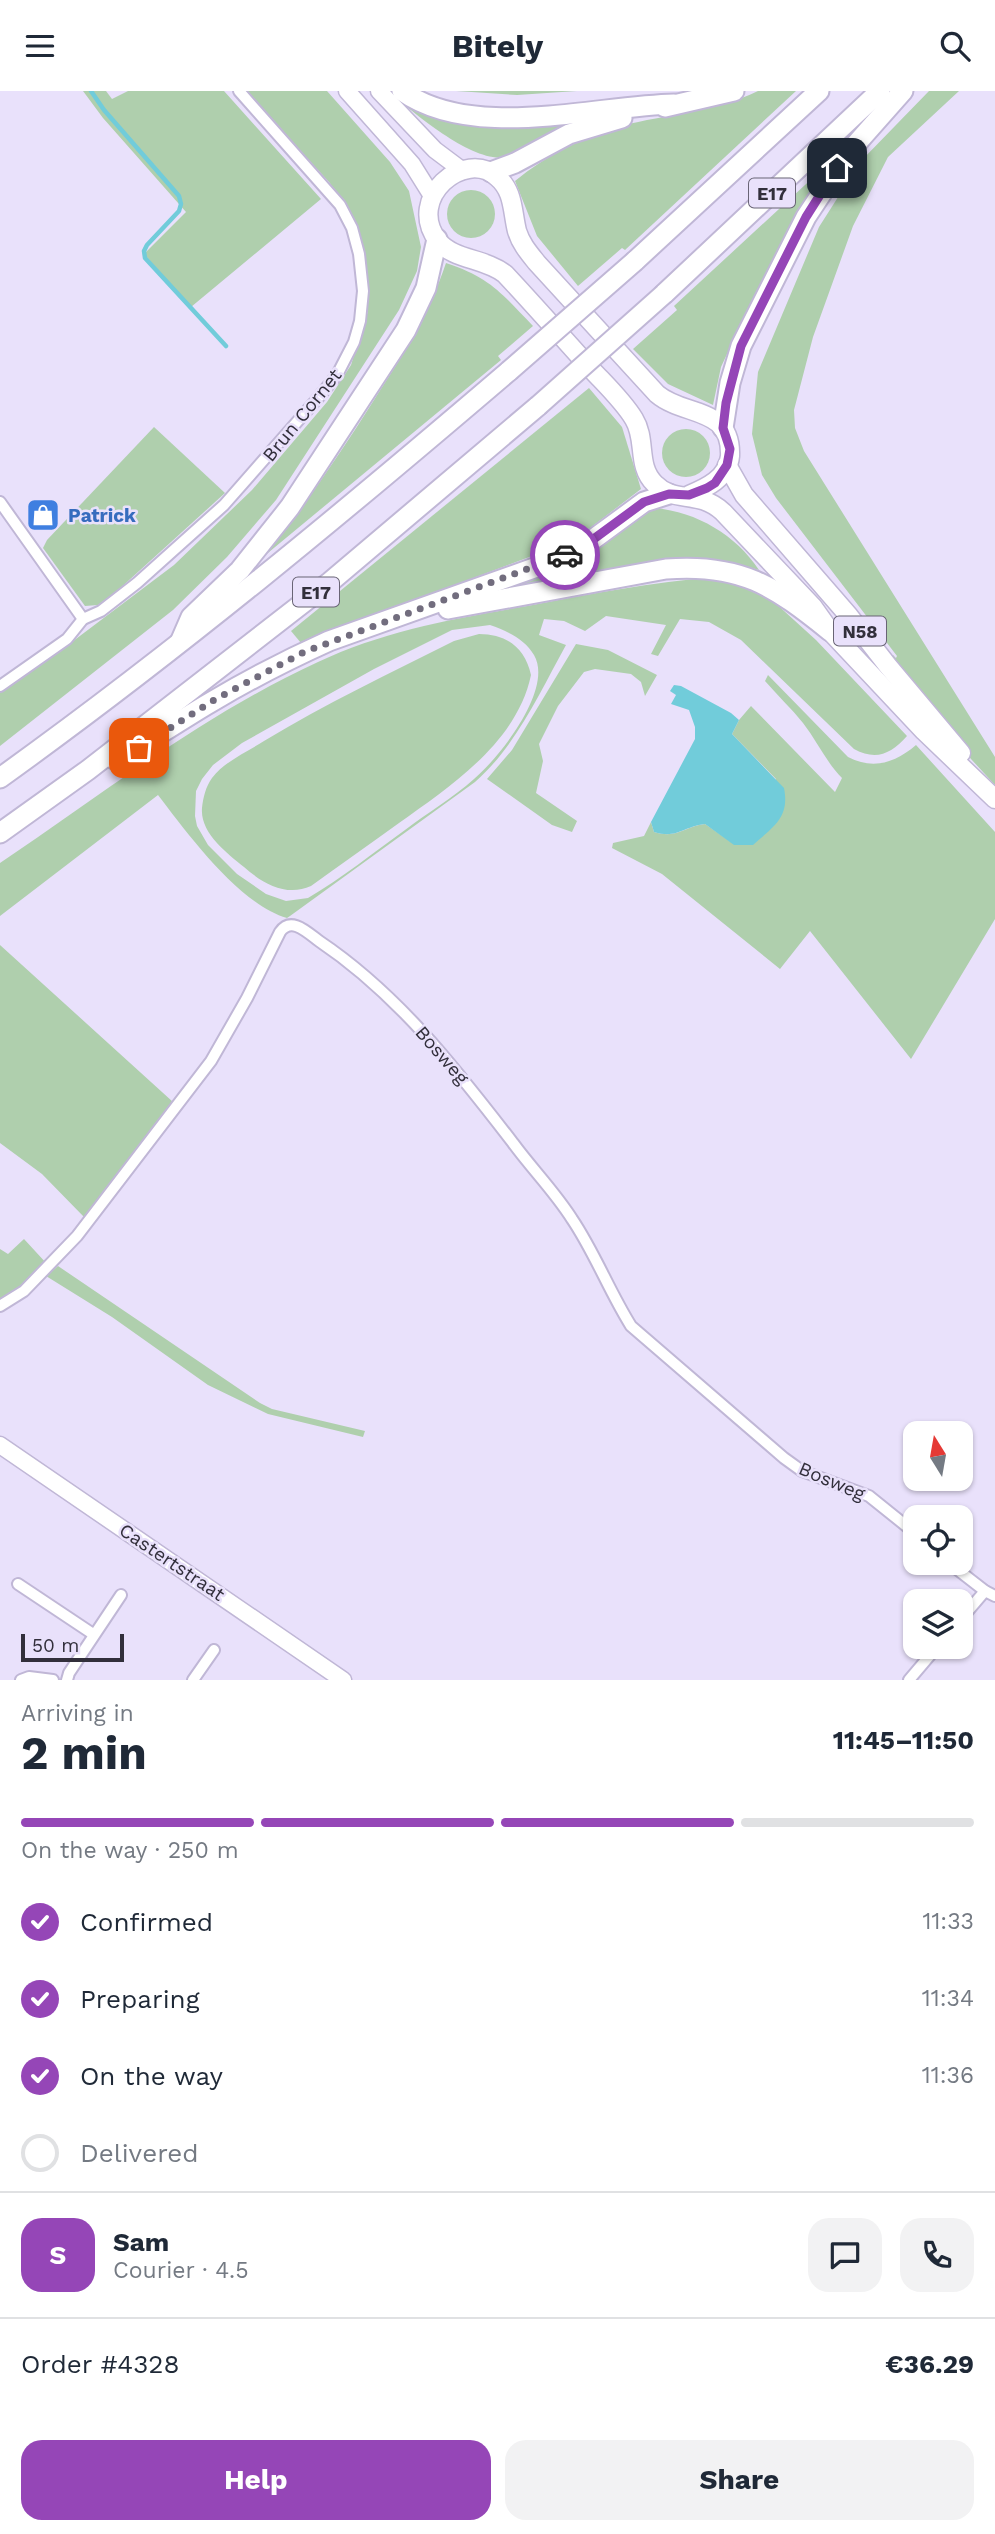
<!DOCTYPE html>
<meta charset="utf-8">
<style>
body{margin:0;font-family:"Work Sans",sans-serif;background:#f2f2f3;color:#1f2937;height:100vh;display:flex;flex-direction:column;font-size:26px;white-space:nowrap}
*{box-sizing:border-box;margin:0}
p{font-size:23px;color:#747a83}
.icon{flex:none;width:38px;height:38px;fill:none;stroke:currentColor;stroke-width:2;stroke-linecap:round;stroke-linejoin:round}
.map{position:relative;height:1589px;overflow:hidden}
.sheet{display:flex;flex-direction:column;background:#fff;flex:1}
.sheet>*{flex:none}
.needle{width:46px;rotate:349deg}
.tools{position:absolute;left:903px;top:1330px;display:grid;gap:14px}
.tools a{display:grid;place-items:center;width:70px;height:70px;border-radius:14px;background:#fff;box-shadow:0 2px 5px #0004;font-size:35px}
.scale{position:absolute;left:21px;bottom:18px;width:103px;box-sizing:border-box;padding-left:7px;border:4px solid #322f3b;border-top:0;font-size:19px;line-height:24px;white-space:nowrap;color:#322f3b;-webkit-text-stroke:5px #e9e1fb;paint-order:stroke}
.pin{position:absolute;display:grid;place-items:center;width:60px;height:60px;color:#fff;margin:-30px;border-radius:14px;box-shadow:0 4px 10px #0006}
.courier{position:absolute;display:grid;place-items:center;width:70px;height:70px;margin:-35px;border:5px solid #9546b7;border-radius:50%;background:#fff;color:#222;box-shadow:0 2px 9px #0007}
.head em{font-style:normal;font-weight:700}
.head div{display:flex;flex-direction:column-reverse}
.head{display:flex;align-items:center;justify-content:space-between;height:119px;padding:0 21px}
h1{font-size:46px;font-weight:700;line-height:52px}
.bar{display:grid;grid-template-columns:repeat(4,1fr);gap:10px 7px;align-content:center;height:84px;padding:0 21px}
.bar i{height:9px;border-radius:5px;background:#e0e1e3}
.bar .selected{background:#9546b7}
.bar p{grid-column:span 4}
.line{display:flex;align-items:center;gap:18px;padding:0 21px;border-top:2px solid #e0e1e3}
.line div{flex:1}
.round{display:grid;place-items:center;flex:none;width:74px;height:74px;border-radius:21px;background:#f2f2f3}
ol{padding:0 21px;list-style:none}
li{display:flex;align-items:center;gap:21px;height:77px}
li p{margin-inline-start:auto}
li .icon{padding:7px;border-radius:50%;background:#9546b7;color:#fff;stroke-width:4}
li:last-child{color:#747a83}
li i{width:38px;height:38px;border:4px solid #e0e1e3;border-radius:50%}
.button{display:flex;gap:14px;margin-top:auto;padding:14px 21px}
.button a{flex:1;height:80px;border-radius:21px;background:#9546b7;color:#fff;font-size:28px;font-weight:700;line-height:80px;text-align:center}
.button a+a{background:#f2f2f3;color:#1f2937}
header{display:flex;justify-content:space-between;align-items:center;height:91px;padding:0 21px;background:#fff;font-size:32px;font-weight:700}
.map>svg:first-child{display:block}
</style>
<header><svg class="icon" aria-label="menu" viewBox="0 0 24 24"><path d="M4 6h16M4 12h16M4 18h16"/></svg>Bitely<svg class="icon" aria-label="search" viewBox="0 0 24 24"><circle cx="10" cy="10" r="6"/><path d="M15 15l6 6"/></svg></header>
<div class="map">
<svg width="995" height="1589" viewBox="0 0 995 1589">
<rect width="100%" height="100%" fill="#e9e1fb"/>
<!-- green -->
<g fill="#afcfad" fill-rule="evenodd">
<polygon points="83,0 106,0 112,8 128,0 224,0 321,108 191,216 144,163 186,121 103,27"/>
<polygon points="245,0 327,0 390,71 409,100 421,156 417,180 399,219 276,409 227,466 173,519 0,655 0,602 52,566 174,474 252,399 327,311 351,274 368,220 368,194 364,170 346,115 329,91"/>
<polygon points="456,0 577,0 517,4"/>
<path d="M758,0h38l-171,159 -3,-2 -44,38 -41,-50 -22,-55c32,-26 67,-44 106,-55 46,-12 94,-14 137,-35z"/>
<polygon points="929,0 959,0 888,66 853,135 813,246 794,319 795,337 804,360 995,666 995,694 971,668 890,567 893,564 896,567 897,565 776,407 762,384 752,343 758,281 819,136 861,70"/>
<path d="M395,6l41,21 22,4 120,-1c-22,12 -45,27 -69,35 -31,11 -91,-40 -114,-59z"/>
<polygon points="832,69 802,113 752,209 721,276 713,314 668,293 633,258 677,219 674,215"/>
<circle cx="471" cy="123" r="24"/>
<path d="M446,172c45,15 55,30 87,63l-35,30 3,4 -238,197c41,-50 77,-103 111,-157 30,-47 54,-84 72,-137z"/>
<polygon points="589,297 622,336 641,398 585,441 556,456 301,552 291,540"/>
<polygon points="154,336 225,402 116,501 98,514 85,515 43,457 47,449"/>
<circle cx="686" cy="362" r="24"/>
<path d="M655,417c42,4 81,27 104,62l-34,-9 -25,-1 -178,26 -3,-2v-2l123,-69z"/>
<path d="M716,486l28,6 28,17 44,40 91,96c-16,18 -31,25 -53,13l-113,-109 -32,-18 -29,-3 -22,37 -7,-2 15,-29 -60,-9 -21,15 -21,-10 -20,-2 -5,16 27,10c-26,47 -50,101 -91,137l-185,134 -3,2c-47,-13 -100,-85 -129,-123l-158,121v-53c104,-70 203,-148 318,-201 65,-31 138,-44 209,-56 63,-12 125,-24 189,-29zM490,534c17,6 35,14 44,30 20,34 -35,103 -60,124 -21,19 -47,34 -69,51 -32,23 -63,48 -97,68l-22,3 -20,-7 -29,-20 -29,-29 -11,-19 -2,-10 1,-25 6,-12 11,-14 29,-22 132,-74 78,-39z"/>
<path d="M479,543c28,0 46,14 52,41 -14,67 -80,111 -132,148 -29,21 -59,42 -88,63 -24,11 -48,-2 -67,-19 -17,-14 -44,-34 -42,-59 1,-10 4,-22 10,-30 13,-17 35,-26 52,-37 61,-37 126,-68 190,-100z"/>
<polygon points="576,553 608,559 657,584 645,605 641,591 631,583 595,578 584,581 558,615 539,653 543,670 536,702 577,730 572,741 552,734 487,688 512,659"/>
<path d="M768,584l80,82c25,13 47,6 68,-12l79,87v87l-84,140 -101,-128 -30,38 -118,-95 -50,-26 1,-5 31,-7 7,-14 3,10c23,7 29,-5 51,-8l29,20 42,-65 -44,-45 7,-14 12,-14 84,86 7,-14c-16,-16 -25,-37 -39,-55 -12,-15 -26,-28 -38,-42z"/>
<polygon points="0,854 173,1011 84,1126 42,1083 0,1052"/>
<polygon points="24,1148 47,1173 28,1192 0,1211 0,1158 8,1163"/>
<polygon points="58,1175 260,1312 272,1318 365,1340 363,1346 268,1323 208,1294 112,1226 46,1185"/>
</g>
<!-- water -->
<path fill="#71ccda" d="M674,594l7,1 50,27 8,7 -7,14 52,54c6,30 -11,39 -31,57h-19l-29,-21c-23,3 -28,15 -51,8l-3,-10 44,-83v-12l-6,-17 -18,-6 5,-9 -6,-4z"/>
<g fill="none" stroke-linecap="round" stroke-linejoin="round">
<!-- stream -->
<polyline stroke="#71ccda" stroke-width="4.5" points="91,0 104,19 179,105 181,113 179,120 147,154 144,160 145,167 226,255"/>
<defs>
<g id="minor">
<polyline points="0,411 83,528"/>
<polyline points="0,595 67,548 83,528 101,520 137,492 224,414 318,307 337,284 354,251 360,230 363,200 359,163 352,137 340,114 239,0"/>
<path d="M0,1215l24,-15 53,-55 134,-175 36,-63 33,-66c11,-16 27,0 39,9 79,53 137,128 194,202 19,26 42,49 59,76 23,34 37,72 59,107l153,132 18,13 67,25 46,37"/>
<polyline points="949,1472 985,1500 995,1505"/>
<polyline points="18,1493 93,1543"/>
<polyline points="961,1528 985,1500"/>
<polyline points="21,1589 29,1586 53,1589"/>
<polyline points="67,1589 69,1582 121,1504"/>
<polyline points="193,1589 214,1559"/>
<polyline points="909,1589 937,1556"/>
</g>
<g id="secondary">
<polyline points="347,0 412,73 432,105"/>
<polyline points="379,0 435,59 463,80"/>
<polyline points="0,1354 343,1589"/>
</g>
<g id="primary">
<polyline points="727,374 744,404 849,525 888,575 961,662"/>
<path d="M689,404c17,-7 39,-17 41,-39 2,-50 -46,-39 -73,-62l-120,-131c-8,-10 -16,-19 -20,-32 -5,-20 -3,-40 -20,-54 -32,-29 -92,21 -59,64 15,19 47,17 67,33 29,31 58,64 87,96 14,15 31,31 42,49 13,21 2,47 21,65 19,20 43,5 68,28l90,95 17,24 94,100 71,68"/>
</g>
<g id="motorway">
<path d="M402,0c70,50 191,15 272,13"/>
<polyline points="665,16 734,0"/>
<polyline points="491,81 515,72 569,43 622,27"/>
<polyline points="635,170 819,0"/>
<polyline points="664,203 880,0"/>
<polyline points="723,337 730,292 741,255 806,126 849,61 903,0"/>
<path d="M448,518l218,-40c75,-6 108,17 164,62"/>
<polyline points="181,549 191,526 240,479 290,416 406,239 426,197 437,148"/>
<path d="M114,668c35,-16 66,-39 99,-58 37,-22 76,-42 116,-60l219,-78 47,-25 49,-36 25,-8"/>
<path d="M0,687c177,-127 344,-266 509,-407"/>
<polyline points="0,742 88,679 330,491 538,315"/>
</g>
</defs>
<!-- minor casing -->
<use href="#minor" stroke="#c0b7d6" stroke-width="14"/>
<!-- secondary casing -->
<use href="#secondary" stroke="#c0b7d6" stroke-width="19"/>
<!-- primary casing -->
<use href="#primary" stroke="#c0b7d6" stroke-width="21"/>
<!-- motorway casing -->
<use href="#motorway" stroke="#c0b7d6" stroke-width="23"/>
<!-- minor -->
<use href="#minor" stroke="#fff" stroke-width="10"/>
<!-- secondary -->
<use href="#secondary" stroke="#fff" stroke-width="16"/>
<!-- primary -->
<use href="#primary" stroke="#fff" stroke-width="18"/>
<!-- motorway -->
<use href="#motorway" stroke="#fff" stroke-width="19"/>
<defs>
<g id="motorway-bridge">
<polyline points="509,280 635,170"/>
<polyline points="538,315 664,203"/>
</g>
</defs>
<!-- motorway-bridge casing -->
<use href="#motorway-bridge" stroke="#c0b7d6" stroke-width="23" stroke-linecap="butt"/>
<!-- motorway-bridge -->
<use href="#motorway-bridge" stroke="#fff" stroke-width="19"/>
</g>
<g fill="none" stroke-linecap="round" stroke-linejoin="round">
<!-- done -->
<polyline stroke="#726d7e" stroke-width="7" stroke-dasharray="0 12.6" points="139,657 214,609 304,561 565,464"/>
<!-- route -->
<polyline stroke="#9546b7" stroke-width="9" points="565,464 595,447 644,411 669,403 689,404 707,397 715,392 727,374 730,358 723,337 726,312 741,255 806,126 837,77"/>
</g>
<!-- icons -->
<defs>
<symbol id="shop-square" viewBox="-11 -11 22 22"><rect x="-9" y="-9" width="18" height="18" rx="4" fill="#3f7fe0" stroke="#e9e1fb"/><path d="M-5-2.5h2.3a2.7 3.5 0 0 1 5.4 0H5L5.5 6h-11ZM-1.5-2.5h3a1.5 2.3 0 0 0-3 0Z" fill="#fff"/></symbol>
</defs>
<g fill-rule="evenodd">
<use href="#shop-square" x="24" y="405" width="38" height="38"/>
</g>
<g text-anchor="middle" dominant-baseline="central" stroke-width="5" stroke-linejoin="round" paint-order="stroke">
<!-- shield labels -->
<g fill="#e9e1fb" stroke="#696475" stroke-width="2">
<rect x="749" y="87.5" width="46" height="29" rx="5"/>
<rect x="293" y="486.5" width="46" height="29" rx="5"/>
<rect x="834" y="525.5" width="52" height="29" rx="5"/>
</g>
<g font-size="18" font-weight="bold" fill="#322f3b">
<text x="772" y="102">E17</text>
<text x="316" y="501">E17</text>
<text x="860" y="540">N58</text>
</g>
<!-- street labels -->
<g font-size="19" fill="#322f3b" stroke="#e9e1fb">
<text transform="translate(302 324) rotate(-51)">Brun Cornet</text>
<text transform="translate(442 964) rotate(49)">Bosweg</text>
<text transform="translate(832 1390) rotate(23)">Bosweg</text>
<text transform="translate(172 1471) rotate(34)">Castertstraat</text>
</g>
<!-- shop labels -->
<g font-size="19" font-weight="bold" fill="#366cbe" stroke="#e9e1fb" text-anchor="start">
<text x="68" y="424">Patrick</text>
</g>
</g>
</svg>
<div class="tools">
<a><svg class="needle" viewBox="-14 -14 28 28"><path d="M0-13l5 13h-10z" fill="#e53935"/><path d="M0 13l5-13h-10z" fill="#747a83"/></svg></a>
<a><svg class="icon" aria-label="locate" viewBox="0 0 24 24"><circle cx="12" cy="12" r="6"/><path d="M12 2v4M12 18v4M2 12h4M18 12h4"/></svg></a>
<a><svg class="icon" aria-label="layers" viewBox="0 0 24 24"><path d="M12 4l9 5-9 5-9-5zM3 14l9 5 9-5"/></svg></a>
</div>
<div class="scale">50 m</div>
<div class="pin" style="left:139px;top:657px;background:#ea580c"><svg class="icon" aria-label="bag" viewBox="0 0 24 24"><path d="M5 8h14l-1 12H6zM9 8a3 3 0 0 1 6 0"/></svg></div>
<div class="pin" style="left:837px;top:77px;background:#1f2937"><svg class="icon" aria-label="home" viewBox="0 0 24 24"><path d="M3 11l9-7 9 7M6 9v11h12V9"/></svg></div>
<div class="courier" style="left:565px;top:464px"><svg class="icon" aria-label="car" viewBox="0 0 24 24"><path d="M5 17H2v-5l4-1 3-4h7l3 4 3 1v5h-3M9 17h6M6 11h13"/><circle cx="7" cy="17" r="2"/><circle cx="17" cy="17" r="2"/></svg></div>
</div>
<section class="sheet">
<div class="head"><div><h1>2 min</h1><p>Arriving in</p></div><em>11:45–11:50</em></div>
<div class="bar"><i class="selected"></i><i class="selected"></i><i class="selected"></i><i></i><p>On the way · 250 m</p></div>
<ol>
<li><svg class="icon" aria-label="check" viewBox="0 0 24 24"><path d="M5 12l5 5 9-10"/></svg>Confirmed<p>11:33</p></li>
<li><svg class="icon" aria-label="check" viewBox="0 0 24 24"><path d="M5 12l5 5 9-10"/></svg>Preparing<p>11:34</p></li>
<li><svg class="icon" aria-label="check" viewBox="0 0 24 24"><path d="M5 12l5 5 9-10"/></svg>On the way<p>11:36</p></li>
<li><i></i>Delivered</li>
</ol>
<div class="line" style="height:126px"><b class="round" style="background:#9546b7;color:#fff">S</b><div><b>Sam</b><p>Courier · 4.5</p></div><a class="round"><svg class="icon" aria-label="chat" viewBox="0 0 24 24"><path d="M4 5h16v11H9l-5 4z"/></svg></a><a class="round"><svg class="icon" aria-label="phone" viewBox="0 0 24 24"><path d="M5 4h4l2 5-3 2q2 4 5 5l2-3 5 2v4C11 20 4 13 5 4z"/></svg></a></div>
<div class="line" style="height:91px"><div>Order #4328</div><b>€36.29</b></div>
<div class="button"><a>Help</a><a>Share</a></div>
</section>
